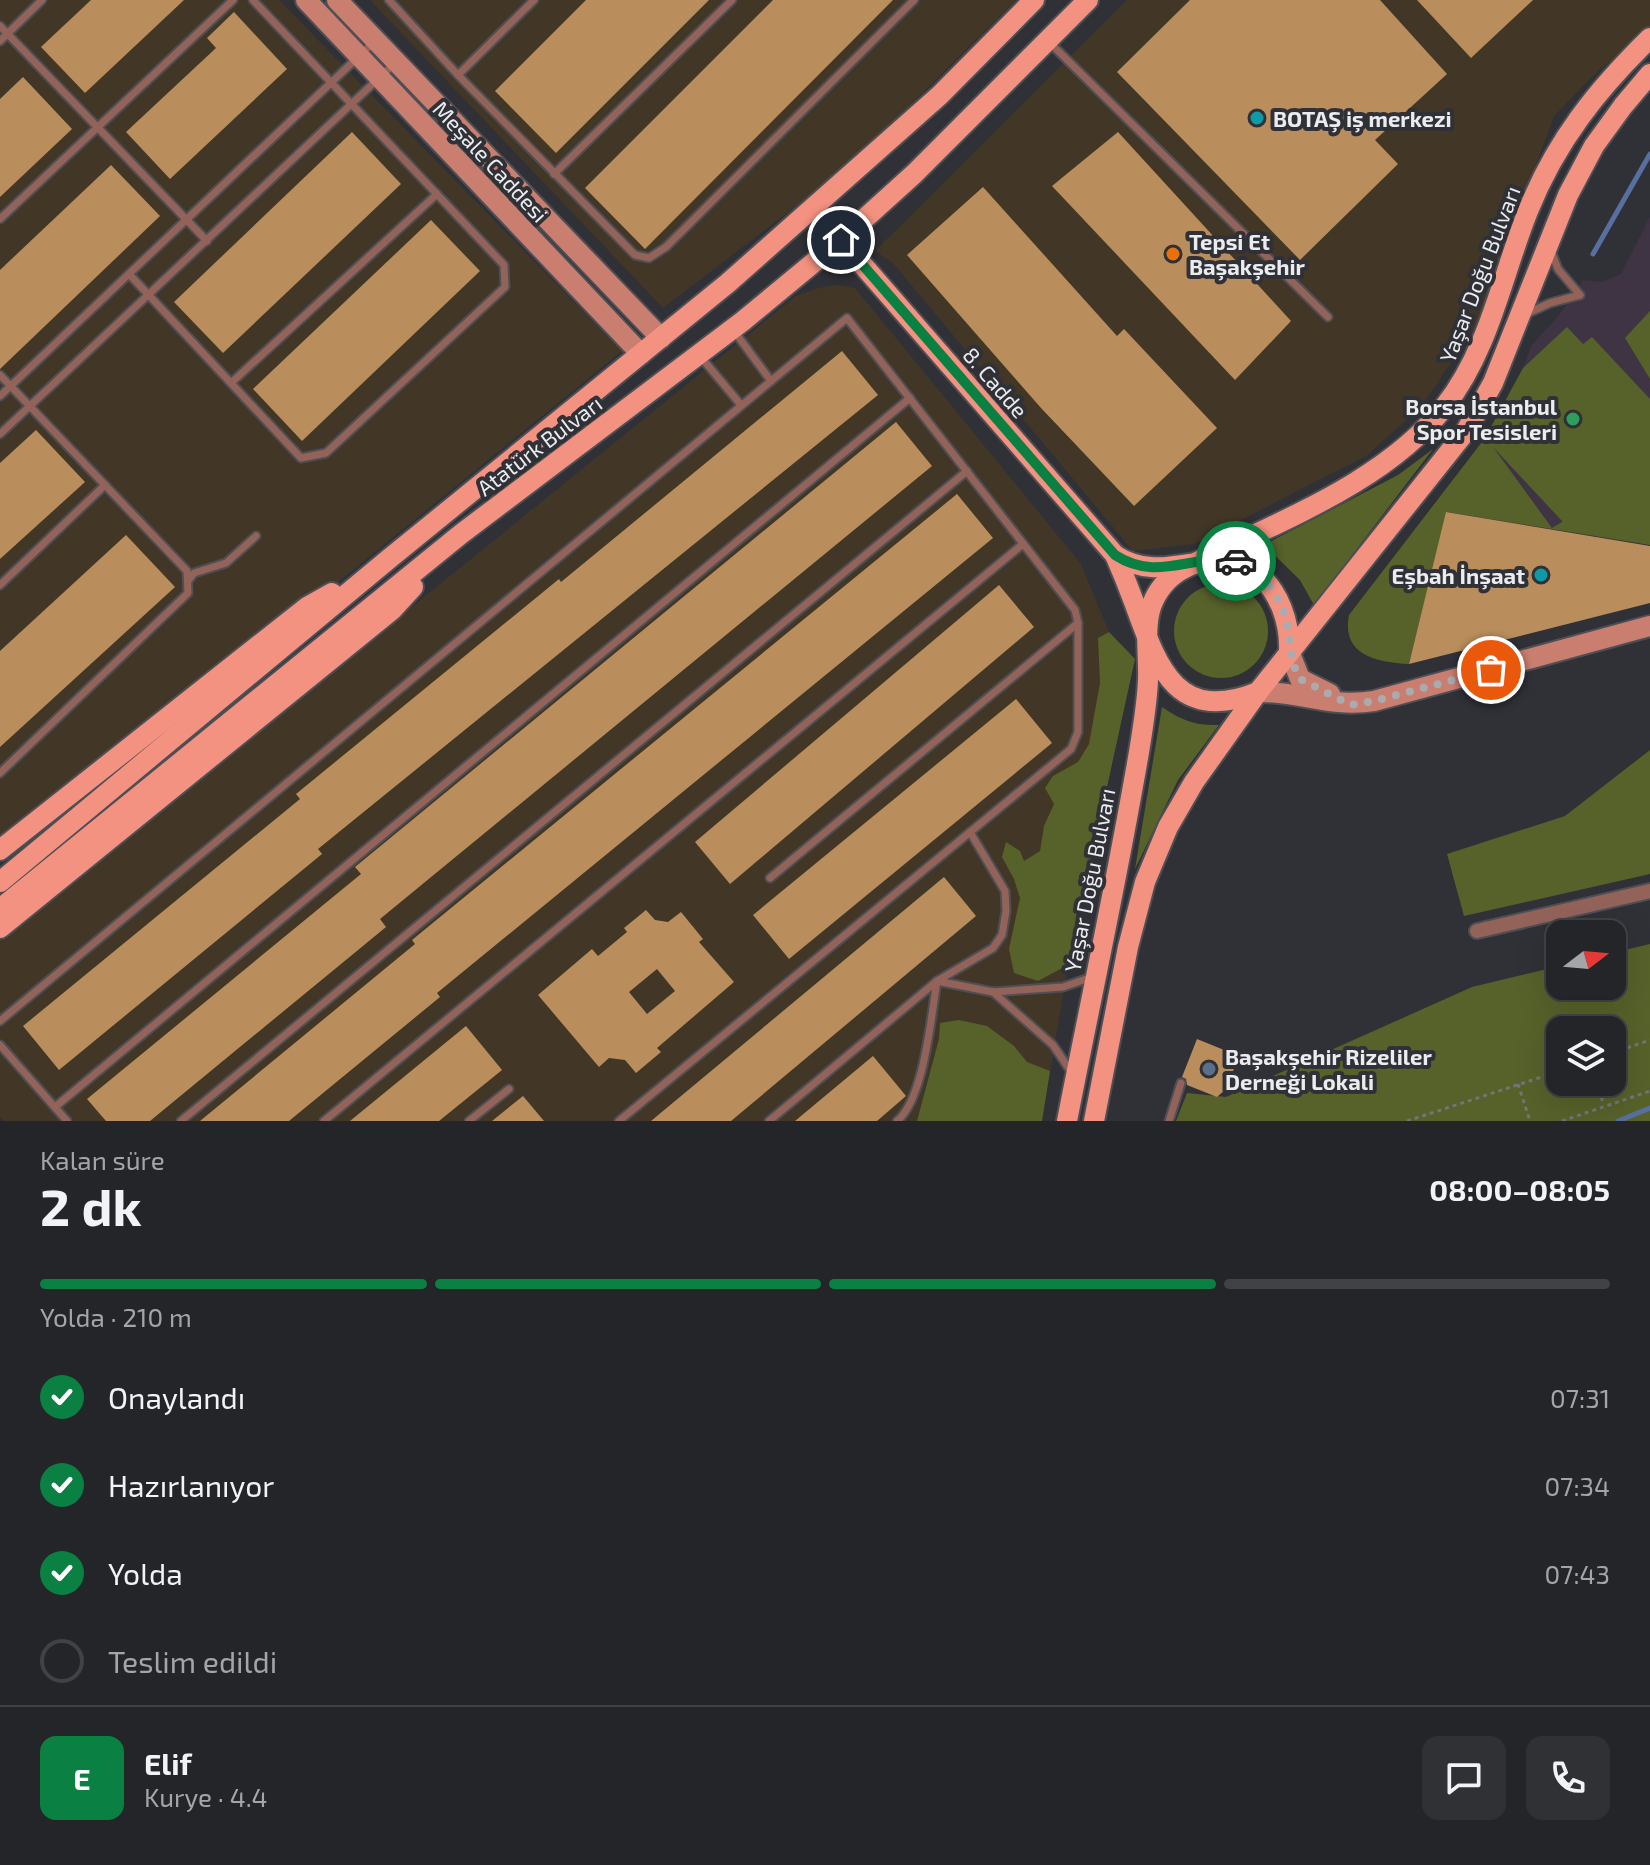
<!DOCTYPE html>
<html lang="tr">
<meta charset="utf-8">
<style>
body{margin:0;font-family:"Exo 2",sans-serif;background:#303135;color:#f1f3f6;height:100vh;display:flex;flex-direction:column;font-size:30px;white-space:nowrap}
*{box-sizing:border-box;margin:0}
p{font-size:26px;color:#a3a5a8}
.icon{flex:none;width:44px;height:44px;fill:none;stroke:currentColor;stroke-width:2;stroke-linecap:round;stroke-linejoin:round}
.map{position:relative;height:1121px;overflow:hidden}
.details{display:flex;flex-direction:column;background:#242529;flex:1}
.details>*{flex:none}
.needle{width:52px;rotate:74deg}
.tools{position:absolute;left:1546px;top:920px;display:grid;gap:16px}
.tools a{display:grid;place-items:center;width:80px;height:80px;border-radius:16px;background:#242529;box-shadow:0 8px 32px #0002,0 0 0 2px #414246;font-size:40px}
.pin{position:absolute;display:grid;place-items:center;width:68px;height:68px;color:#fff;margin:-34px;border:4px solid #fff;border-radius:50%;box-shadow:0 2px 8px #0007}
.courier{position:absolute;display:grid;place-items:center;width:80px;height:80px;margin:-40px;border:6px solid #0b8043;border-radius:50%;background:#fff;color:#222;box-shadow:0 2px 10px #0007}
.head em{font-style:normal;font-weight:700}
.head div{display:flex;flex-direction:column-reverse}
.head{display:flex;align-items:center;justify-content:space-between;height:136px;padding:0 40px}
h1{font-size:52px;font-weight:700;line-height:60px}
.bar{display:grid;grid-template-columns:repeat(4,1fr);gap:12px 8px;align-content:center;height:96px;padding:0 40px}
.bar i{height:10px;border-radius:6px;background:#414246}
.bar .selected{background:#0b8043}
.bar p{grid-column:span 4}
.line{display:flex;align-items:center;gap:20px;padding:0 40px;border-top:2px solid #414246}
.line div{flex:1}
.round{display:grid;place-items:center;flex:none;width:84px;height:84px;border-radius:16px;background:#303135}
ol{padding:0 40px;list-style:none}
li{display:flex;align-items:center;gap:24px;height:88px}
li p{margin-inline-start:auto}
li .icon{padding:8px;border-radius:50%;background:#0b8043;color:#fff;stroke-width:4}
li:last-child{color:#a3a5a8}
li i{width:44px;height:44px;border:4px solid #414246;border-radius:50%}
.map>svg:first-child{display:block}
</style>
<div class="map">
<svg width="1650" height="1121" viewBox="0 0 1650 1121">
<rect width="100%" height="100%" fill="#303137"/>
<!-- industrial -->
<g fill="#423727">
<polygon points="0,0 279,0 622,351 0,857"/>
<polygon points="370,0 1016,0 850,165 663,308"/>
<polygon points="1127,0 1650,0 1650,27 1596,73 1554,116 1477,323 1422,406 1366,456 1194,544 1133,551 893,263 875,251"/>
<polygon points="837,285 855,288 1081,564 1109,632 1135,659 1068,965 1042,1121 4,1121 0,1117 0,940 796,296 819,288"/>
</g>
<!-- education -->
<polygon fill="#3f3443" points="1650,217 1650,545 1432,510 1485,438 1523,368 1532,345 1560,314 1583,280 1602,282 1621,274"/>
<!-- green -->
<g fill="#57612a" fill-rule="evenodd">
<polygon points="1650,311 1650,379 1625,338"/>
<path d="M1567,327l16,17 9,-7 58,62v146l-203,-33 -38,152c-31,-2 -68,-8 -60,-49l136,-177 38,-70zM1493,447l69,74v1l-10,6z"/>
<polygon points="1433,449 1314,605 1300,580 1264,545 1398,475"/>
<circle cx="1221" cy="631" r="47"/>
<polygon points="1109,632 1135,659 1068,965 1038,981 1014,973 1009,949 1020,898 1014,879 1002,857 1006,842 1020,851 1024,861 1040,851 1044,826 1054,804 1045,788 1053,776 1078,762 1089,744 1100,683 1098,638"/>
<path d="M1162,707c19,13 33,19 57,18l-41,55 -43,89z"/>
<polygon points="1650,750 1650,874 1464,916 1447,854 1565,816"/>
<path d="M1650,944v177h-474l11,-28 39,4 246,-110 88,-21v20h52v-33zM1560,1030h52v52h-52z"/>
<polygon points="959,1020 987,1026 1014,1046 1027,1062 1050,1071 1042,1121 917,1121 939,1039 940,1023"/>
</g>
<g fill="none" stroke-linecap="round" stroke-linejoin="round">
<!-- stream -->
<g stroke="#576fa1" stroke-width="5">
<polyline points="1593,254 1650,154"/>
<polyline points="1618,1121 1650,1108"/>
</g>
</g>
<!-- building -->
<g fill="#b98e5c" fill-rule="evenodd">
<polygon points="91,0 184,0 85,93 41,47"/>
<polygon points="586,0 709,0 556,153 495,91"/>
<polygon points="773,0 893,0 645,249 585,188"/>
<polygon points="1190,0 1380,0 1447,74 1375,140 1398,164 1300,260 1117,72"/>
<polygon points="1417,0 1533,0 1471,58"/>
<polygon points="234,12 287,69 170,179 126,132 216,48 207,38"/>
<polygon points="23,77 72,129 0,197 0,99"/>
<polygon points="352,132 401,184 223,353 174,302"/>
<polygon points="1118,132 1291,321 1235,380 1052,186"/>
<polygon points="111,165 160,216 0,369 0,270"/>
<polygon points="983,187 1117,336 1124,329 1217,428 1134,506 1041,408 907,255"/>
<polygon points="431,220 480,271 302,441 253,389"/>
<polygon points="842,351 878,395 318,849 322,854 59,1070 23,1026 300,799 296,794 559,579 561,582"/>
<polygon points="896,422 932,466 380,919 386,927 150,1121 106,1121 87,1099 361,874 355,867"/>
<polygon points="36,430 85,482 0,559 0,463"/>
<polygon points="957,494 993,538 437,993 440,997 289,1121 200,1121 415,944 412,940"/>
<polygon points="1446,512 1650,546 1650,603 1409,664"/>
<polygon points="126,535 175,587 0,747 0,651"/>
<polygon points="999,585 1034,627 730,884 695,842"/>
<polygon points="1016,699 1052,743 789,959 753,915"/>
<polygon points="944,877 976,916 731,1121 651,1121"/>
<path d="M646,910l9,10 13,2 13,-10 22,27 -4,3 35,40 -77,66 4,4 -25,21 -11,-13 -16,-2 -10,9 -61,-72 54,-46 6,7 29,-24 -3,-4zM657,969l18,22 -28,23 -18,-22z"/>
<polygon points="466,1026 502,1070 439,1121 350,1121"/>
<polygon points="1197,1039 1239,1056 1226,1089 1217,1097 1187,1085 1186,1079 1182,1077"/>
<polygon points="873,1056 906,1096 877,1121 795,1121"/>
<polygon points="523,1096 544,1121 492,1121"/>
</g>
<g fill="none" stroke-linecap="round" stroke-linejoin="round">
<defs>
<g id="lane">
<polyline points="389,0 458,75 635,255 649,258 666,247 914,0"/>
<polyline points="0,26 207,241"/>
<polyline points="0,41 42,0"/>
<polyline points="1049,42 1328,317"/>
<polyline points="458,75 534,0"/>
<polyline points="554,174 732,0"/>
<polyline points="0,219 233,0"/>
<polyline points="1551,251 1558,269 1580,295"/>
<polyline points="129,274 301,458 326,453 505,287 504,265 253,0"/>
<polyline points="1526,314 1550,303 1580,295"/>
<polyline points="734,331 771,381"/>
<polyline points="700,356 741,405"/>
<polyline points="0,375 187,571 188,593 0,773"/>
<polyline points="231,383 437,194"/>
<polyline points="0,396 374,42"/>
<polyline points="0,434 395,63"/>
<polyline points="188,581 194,573 226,563 256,536"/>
<polyline points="0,585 105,485"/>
<polyline points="770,878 1078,623"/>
<polyline points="993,992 1053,1045 1072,1073"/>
<polyline points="0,1021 847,318 1075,610 1078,623 1078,732 1071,749 619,1121"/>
<polyline points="0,1045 67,1121"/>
<polyline points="55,1107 910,398"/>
<polyline points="181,1121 967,471"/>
<polyline points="324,1121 1023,544"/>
<polyline points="469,1121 509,1089"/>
<polyline points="769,1121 937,981 993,948 1002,935 1006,911 1005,891 970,832"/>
<path d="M897,1121c27,-22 34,-104 40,-140l56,11 70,-5 29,-10"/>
<polyline points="1169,1121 1181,1083"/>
</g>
<polyline id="street" points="1477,931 1650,891"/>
<g id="secondary">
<polyline points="306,0 641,354"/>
<polyline points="337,0 661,338"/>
<polyline points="1289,651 1300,679 1330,694"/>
<path d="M1258,692c42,-1 72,16 116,9l276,-75"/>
</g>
<g id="primary">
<path d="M841,240l274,315c26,17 50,13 80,8 84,-42 191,-81 250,-157 44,-56 57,-130 83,-195 28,-70 69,-121 122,-173"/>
<path d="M1115,555c7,16 13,31 19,47 23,63 41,123 124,90"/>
<polyline points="0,850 307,607 332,593"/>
<polyline points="0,882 390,558 728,283 940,95 1034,0"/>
<polyline points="0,909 461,534 743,321 841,240 914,174 1088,0"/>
<polyline points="0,928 392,610 413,587"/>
<path d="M1067,1121c24,-123 51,-246 72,-369 4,-24 8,-49 9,-72 1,-23 -4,-51 3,-73 5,-15 16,-29 30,-37 62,-34 110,20 108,81"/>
<polyline points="1094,1121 1128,947 1145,882 1168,827 1194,782 1258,692 1466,431 1493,383 1568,195 1594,146 1623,106 1650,74"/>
</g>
</defs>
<!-- lane casing -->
<use href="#lane" stroke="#4e4f55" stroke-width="11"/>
<!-- street casing -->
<use href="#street" stroke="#4e4f55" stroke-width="18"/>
<!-- secondary casing -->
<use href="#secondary" stroke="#4e4f55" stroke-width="24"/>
<!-- primary casing -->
<use href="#primary" stroke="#4e4f55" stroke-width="24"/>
<!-- path -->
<g stroke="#737479" stroke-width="3" stroke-dasharray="4 4" stroke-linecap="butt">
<polyline points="1612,1053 1650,1040"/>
<polyline points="1596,1082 1604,1105"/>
<polyline points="1518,1084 1530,1121"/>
<polyline points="1407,1121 1560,1071"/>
<polyline points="1562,1121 1650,1091"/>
</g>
<!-- lane -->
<use href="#lane" stroke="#93635a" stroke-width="7"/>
<!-- street -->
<use href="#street" stroke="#93635a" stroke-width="14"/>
<!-- secondary -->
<use href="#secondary" stroke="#ca7e70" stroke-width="20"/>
<!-- primary -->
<use href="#primary" stroke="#f49281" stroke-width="20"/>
</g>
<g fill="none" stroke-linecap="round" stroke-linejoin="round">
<!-- done -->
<path stroke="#aaabaf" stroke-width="8" stroke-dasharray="0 14.4" d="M1236,561c30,11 47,38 52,68 3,19 2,33 12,50l51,26 23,-4 117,-31"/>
<!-- route -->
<path stroke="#0b8043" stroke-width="10" d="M841,240l274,315c43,28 77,-2 121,6"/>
</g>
<!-- markers -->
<g fill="#0f9aa8" stroke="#303137" stroke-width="3">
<circle cx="1257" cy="118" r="8"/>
<circle cx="1541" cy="575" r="8"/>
</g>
<circle fill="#e8710a" stroke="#303137" stroke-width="3" cx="1173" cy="254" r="8"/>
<circle fill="#2e9e5b" stroke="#303137" stroke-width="3" cx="1573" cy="419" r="8"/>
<circle fill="#5c6f8a" stroke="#303137" stroke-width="3" cx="1209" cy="1069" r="8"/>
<g text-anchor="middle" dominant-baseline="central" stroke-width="8" stroke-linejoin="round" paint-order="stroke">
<!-- poi labels -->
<g font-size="22" font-weight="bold" fill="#ebecf0" stroke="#303137" text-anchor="start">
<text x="1273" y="118">BOTAŞ iş merkezi</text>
<text x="1189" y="241">Tepsi Et<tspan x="1189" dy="25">Başakşehir</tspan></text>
<text x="1557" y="406" text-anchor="end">Borsa İstanbul<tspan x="1557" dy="25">Spor Tesisleri</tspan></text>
<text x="1525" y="575" text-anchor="end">Eşbah İnşaat</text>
<text x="1225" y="1056">Başakşehir Rizeliler<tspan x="1225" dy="25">Derneği Lokali</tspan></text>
</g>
<!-- street labels -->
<g font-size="22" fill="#ebecf0" stroke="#303137">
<text transform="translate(491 161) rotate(47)">Meşale Caddesi</text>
<text transform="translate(1479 274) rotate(-69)">Yaşar Doğu Bulvarı</text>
<text transform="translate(996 382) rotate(49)">8. Cadde</text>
<text transform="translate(539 445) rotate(-37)">Atatürk Bulvarı</text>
<text transform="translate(1089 880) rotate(-79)">Yaşar Doğu Bulvarı</text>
</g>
</g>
</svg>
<div class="tools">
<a><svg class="needle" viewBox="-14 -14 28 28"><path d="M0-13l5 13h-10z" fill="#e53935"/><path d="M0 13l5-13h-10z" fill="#a3a5a8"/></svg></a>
<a><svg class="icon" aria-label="layers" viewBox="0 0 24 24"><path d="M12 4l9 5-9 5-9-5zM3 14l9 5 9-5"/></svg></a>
</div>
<div class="pin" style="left:1491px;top:670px;background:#ea580c"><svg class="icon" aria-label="bag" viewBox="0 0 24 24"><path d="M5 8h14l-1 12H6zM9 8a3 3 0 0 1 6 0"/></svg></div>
<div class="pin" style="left:841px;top:240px;background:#1f2937"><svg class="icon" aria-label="home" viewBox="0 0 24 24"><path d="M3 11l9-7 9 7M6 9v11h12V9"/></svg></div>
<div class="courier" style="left:1236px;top:561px"><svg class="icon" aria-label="car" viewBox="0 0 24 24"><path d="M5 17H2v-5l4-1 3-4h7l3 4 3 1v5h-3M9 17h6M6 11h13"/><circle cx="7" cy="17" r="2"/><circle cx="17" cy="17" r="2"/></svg></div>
</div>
<section class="details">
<div class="head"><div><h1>2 dk</h1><p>Kalan süre</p></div><em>08:00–08:05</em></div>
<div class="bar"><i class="selected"></i><i class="selected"></i><i class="selected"></i><i></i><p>Yolda · 210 m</p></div>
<ol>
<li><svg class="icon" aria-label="check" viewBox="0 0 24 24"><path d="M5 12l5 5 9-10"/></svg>Onaylandı<p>07:31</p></li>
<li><svg class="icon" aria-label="check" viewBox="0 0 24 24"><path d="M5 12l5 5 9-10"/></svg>Hazırlanıyor<p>07:34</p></li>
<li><svg class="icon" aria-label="check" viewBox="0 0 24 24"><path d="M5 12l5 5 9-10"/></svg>Yolda<p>07:43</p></li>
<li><i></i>Teslim edildi</li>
</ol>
<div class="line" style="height:144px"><b class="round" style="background:#0b8043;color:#fff">E</b><div><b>Elif</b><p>Kurye · 4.4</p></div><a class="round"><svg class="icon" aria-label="chat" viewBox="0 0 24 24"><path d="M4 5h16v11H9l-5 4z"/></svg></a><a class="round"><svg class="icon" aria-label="phone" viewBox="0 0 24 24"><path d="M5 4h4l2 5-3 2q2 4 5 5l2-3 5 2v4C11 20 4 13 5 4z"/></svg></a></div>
</section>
